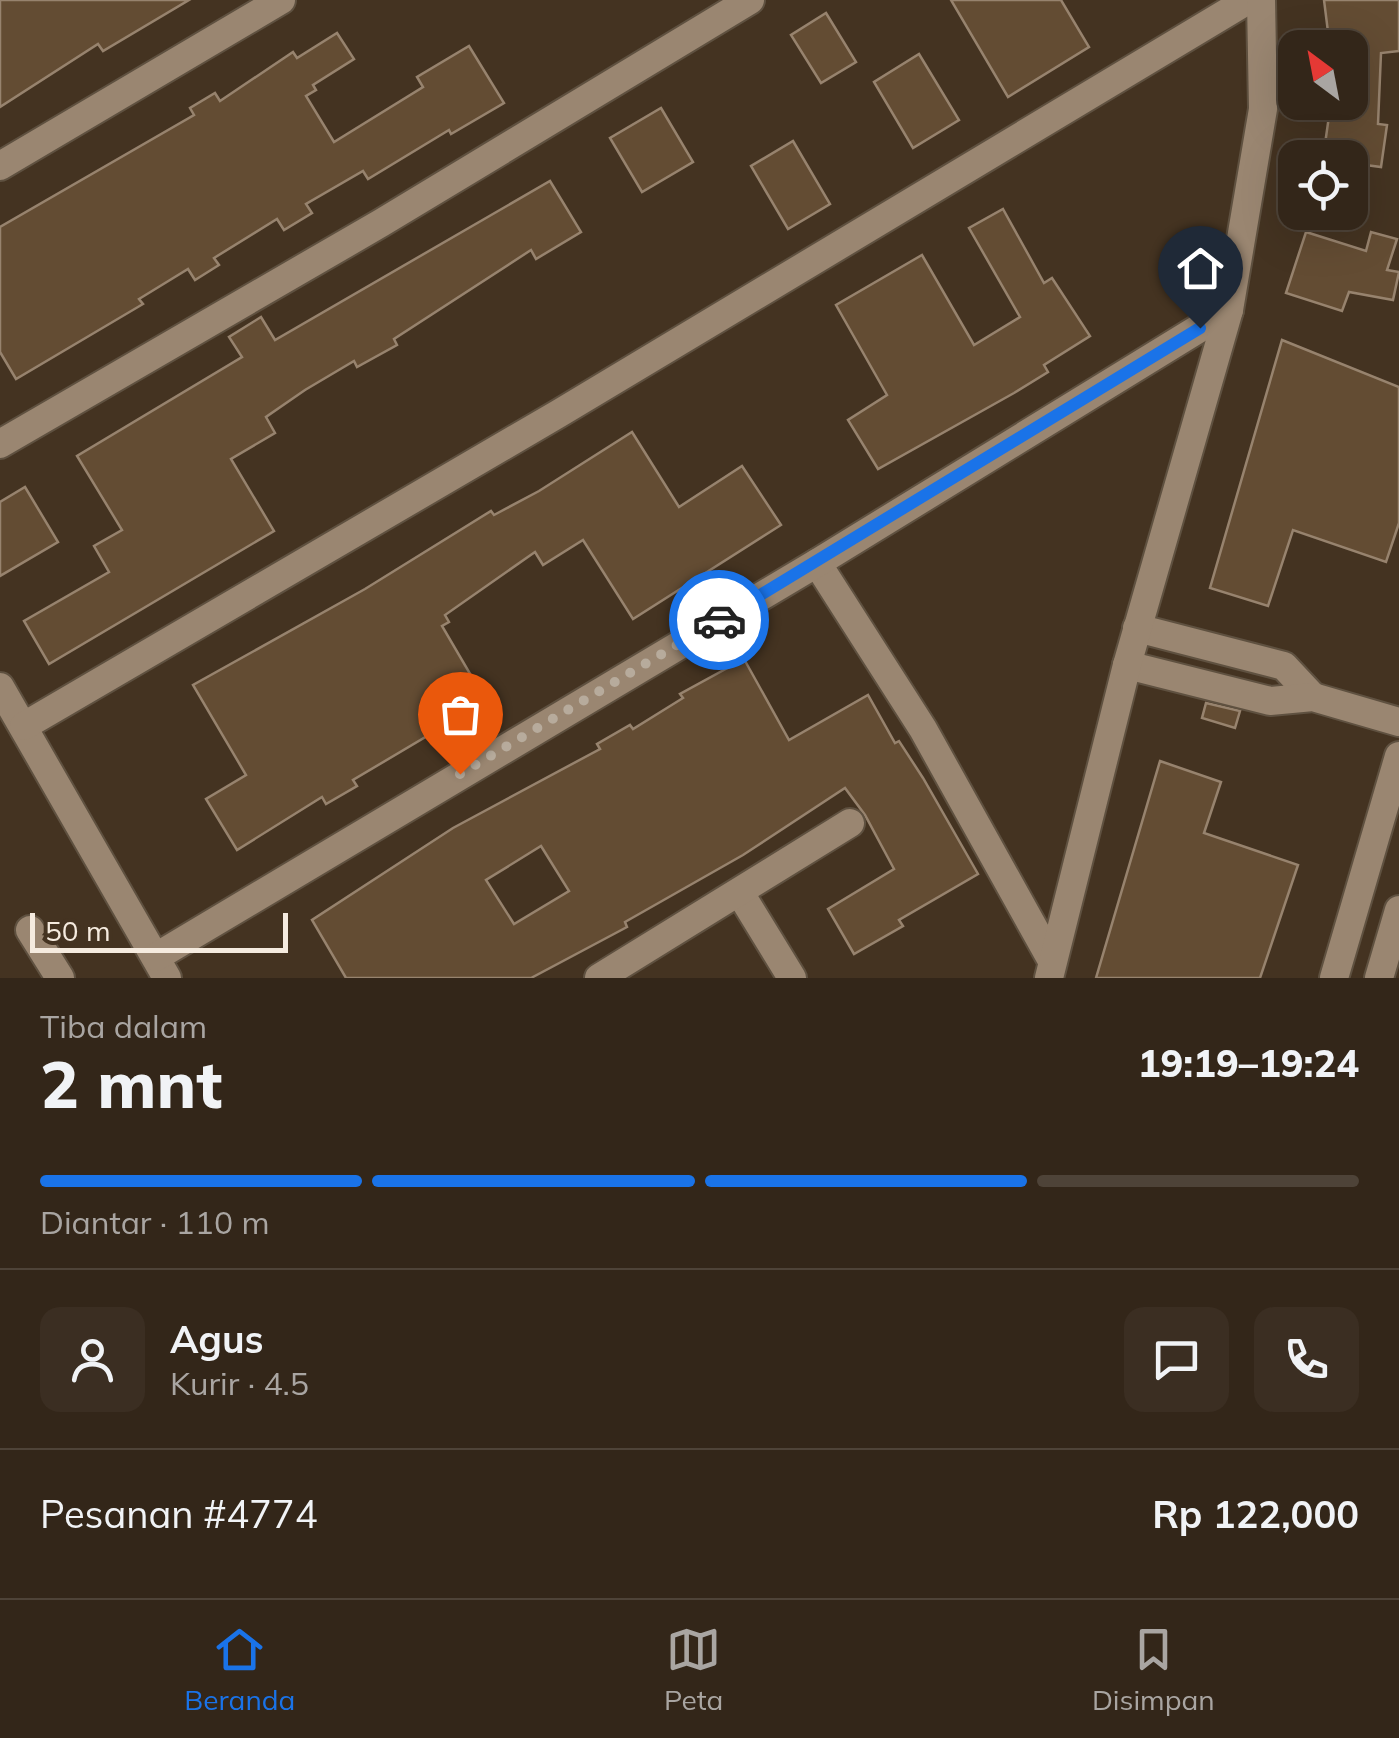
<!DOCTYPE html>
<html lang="id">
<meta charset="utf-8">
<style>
body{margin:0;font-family:Mulish,sans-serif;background:#3b2e22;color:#f1f3f6;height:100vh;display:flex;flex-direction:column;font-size:38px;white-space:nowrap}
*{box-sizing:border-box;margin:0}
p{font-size:32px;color:#a9a5a2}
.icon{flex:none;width:55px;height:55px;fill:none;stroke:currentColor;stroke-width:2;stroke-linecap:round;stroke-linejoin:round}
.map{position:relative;height:978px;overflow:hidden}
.side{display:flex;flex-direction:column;background:#332619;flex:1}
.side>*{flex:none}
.needle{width:65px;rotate:328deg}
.buttons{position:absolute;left:1278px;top:30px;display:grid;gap:20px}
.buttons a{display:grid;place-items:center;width:90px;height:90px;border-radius:20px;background:#332619;box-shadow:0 10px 40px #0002,0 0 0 2px #4e4338;font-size:50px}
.scale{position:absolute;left:30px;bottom:25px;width:258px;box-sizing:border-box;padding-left:10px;border:5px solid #f5ebdf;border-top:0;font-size:28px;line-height:35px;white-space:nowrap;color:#f5ebdf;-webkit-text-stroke:8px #443321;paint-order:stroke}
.pin{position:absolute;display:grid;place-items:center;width:85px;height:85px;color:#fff;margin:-102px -42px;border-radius:50% 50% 50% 0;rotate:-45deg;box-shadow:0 0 10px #0007}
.pin .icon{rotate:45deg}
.courier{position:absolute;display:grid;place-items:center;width:100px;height:100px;margin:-50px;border:8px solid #1a73e8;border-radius:50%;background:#fff;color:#222;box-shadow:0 2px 12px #0007}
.head em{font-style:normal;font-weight:800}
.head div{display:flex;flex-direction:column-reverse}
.head{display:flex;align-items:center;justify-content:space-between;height:170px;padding:0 40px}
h1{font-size:65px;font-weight:800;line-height:75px}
.bar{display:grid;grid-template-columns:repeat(4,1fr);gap:15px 10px;align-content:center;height:120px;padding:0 40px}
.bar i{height:12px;border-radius:8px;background:#4e4338}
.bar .current{background:#1a73e8}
.bar p{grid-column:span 4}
.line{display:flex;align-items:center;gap:25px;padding:0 40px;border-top:2px solid #4e4338}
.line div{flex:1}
.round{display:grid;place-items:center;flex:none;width:105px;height:105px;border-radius:20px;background:#3b2e22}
.menu{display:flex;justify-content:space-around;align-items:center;height:140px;border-top:2px solid #4e4338;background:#332619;font-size:28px;color:#a9a5a2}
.menu a{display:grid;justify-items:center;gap:5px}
.menu .current{color:#1a73e8}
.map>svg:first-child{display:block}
</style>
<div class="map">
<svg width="1399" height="978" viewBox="0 0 1399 978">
<rect width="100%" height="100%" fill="#443321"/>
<!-- building -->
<g fill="#634c33" stroke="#97836e" stroke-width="2.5" fill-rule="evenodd">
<polygon points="0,0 189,0 103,51 98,44 0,107"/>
<polygon points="951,0 1061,0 1089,47 1008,97"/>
<polygon points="1324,0 1399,0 1399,51 1381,53 1378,124 1387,125 1381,167 1350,163 1350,158 1323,158 1331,102 1350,102 1350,48 1330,48"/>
<polygon points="826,13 856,62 821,83 791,35"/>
<polygon points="337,33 354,59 313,85 316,90 306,96 334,142 423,87 417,77 469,46 504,103 451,134 449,130 368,179 363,171 306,204 312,213 284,230 277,219 214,258 219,265 195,280 188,269 139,299 143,304 16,379 0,352 0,227 194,115 190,108 215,93 220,101 293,52 297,58"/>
<polygon points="919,54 959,120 913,148 874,82"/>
<polygon points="661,108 693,162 642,192 610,138"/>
<polygon points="793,141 830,204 788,229 751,166"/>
<polygon points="550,181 581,232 536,259 531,250 394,339 397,345 357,367 354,361 305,390 266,417 275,433 231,459 274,531 49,664 24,621 109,572 94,546 122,530 77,456 242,357 229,337 261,317 275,340"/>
<polygon points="1003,209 1044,283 1052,278 1090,336 1044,365 1048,372 1014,393 878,469 848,420 887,395 836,305 922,255 974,345 1020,317 969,228"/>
<polygon points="1306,232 1366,251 1371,232 1397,239 1387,270 1399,272 1393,300 1349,292 1342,311 1286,293"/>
<polygon points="1282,340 1399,387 1399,523 1386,562 1293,530 1268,606 1210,588"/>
<polygon points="632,432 679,507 742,466 781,525 633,619 583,540 543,565 535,552 445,615 449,622 442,626 486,701 353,780 357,786 326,804 322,797 237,850 206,799 246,775 193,685 365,589 491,511 494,515 539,491"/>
<polygon points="25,487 58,542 0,576 0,502"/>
<path d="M744,659l45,81 79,-45 27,48 4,-2 24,37 55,96 -79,46 4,6 -49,28 -26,-45 66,-40 -29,-54 -20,-27 -102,67 -118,67 2,5 -96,51h-185l-34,-58 141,-92 147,-79 -3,-5 33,-19 3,4 50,-31 -3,-4zM541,846l28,45 -55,33 -28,-44z"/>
<polygon points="1206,703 1240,711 1235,728 1202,718"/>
<polygon points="1160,761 1221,782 1204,833 1298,865 1260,978 1096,978"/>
</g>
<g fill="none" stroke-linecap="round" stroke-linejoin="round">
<defs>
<g id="minor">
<polyline points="0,166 281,0"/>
<polyline points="0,444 381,223 750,0"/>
<polyline points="817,563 923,729 1051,959"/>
<polyline points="1137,628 1284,666 1313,697"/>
<polyline points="1127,665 1270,701 1313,697 1399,722"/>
<polyline points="0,687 167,978"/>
<polyline points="24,726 558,414 1248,0"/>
<polyline points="740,893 792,978"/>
<polyline points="30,930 60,978"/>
<polyline points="156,957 817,563 1229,310"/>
<polyline points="599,978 850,823"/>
<polyline points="1049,978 1127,665 1229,310 1263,109 1261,0"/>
<polyline points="1334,978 1399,756"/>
<polyline points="1379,978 1399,910"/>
</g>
</defs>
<!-- minor casing -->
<use href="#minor" stroke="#5f5140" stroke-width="32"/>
<!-- minor -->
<use href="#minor" stroke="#9a8671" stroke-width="28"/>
</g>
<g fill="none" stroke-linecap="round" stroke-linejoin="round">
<!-- done -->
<polyline stroke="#b7ab9c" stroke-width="10" stroke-dasharray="0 18" points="460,774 719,620"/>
<!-- route -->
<polyline stroke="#1a73e8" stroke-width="12" points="719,620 1200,328"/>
</g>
</svg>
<div class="buttons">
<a><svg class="needle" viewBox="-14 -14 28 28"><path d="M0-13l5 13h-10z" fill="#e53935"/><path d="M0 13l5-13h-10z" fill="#a9a5a2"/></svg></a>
<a><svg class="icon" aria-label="locate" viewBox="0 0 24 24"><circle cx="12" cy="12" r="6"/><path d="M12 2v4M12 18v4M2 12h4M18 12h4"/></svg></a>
</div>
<div class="scale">50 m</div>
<div class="pin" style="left:460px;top:774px;background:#ea580c"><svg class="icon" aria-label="bag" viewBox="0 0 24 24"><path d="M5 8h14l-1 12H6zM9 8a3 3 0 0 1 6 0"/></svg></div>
<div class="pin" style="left:1200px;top:328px;background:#1f2937"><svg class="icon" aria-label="home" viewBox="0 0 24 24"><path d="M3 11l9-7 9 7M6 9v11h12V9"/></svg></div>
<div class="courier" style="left:719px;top:620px"><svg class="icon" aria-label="car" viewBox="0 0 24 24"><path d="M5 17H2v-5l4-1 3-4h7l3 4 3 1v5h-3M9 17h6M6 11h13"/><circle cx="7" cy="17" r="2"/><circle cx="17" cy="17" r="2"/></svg></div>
</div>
<section class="side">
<div class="head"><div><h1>2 mnt</h1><p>Tiba dalam</p></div><em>19:19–19:24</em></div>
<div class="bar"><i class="current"></i><i class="current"></i><i class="current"></i><i></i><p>Diantar · 110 m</p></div>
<div class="line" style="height:180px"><a class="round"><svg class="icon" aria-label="person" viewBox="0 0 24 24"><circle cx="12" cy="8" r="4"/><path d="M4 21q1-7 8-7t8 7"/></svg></a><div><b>Agus</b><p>Kurir · 4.5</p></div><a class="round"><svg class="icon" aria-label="chat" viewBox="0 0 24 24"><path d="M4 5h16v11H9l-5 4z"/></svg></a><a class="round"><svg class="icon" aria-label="phone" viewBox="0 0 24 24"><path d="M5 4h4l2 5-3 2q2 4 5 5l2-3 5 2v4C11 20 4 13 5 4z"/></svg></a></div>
<div class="line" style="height:130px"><div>Pesanan #4774</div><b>Rp 122,000</b></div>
</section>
<nav class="menu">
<a class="current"><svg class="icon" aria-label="home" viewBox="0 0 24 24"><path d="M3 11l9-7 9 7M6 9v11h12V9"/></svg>Beranda</a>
<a><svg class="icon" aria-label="map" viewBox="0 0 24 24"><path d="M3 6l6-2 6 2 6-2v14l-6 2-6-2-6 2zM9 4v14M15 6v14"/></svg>Peta</a>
<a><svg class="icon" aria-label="saved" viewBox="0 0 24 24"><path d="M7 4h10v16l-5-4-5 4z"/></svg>Disimpan</a>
</nav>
